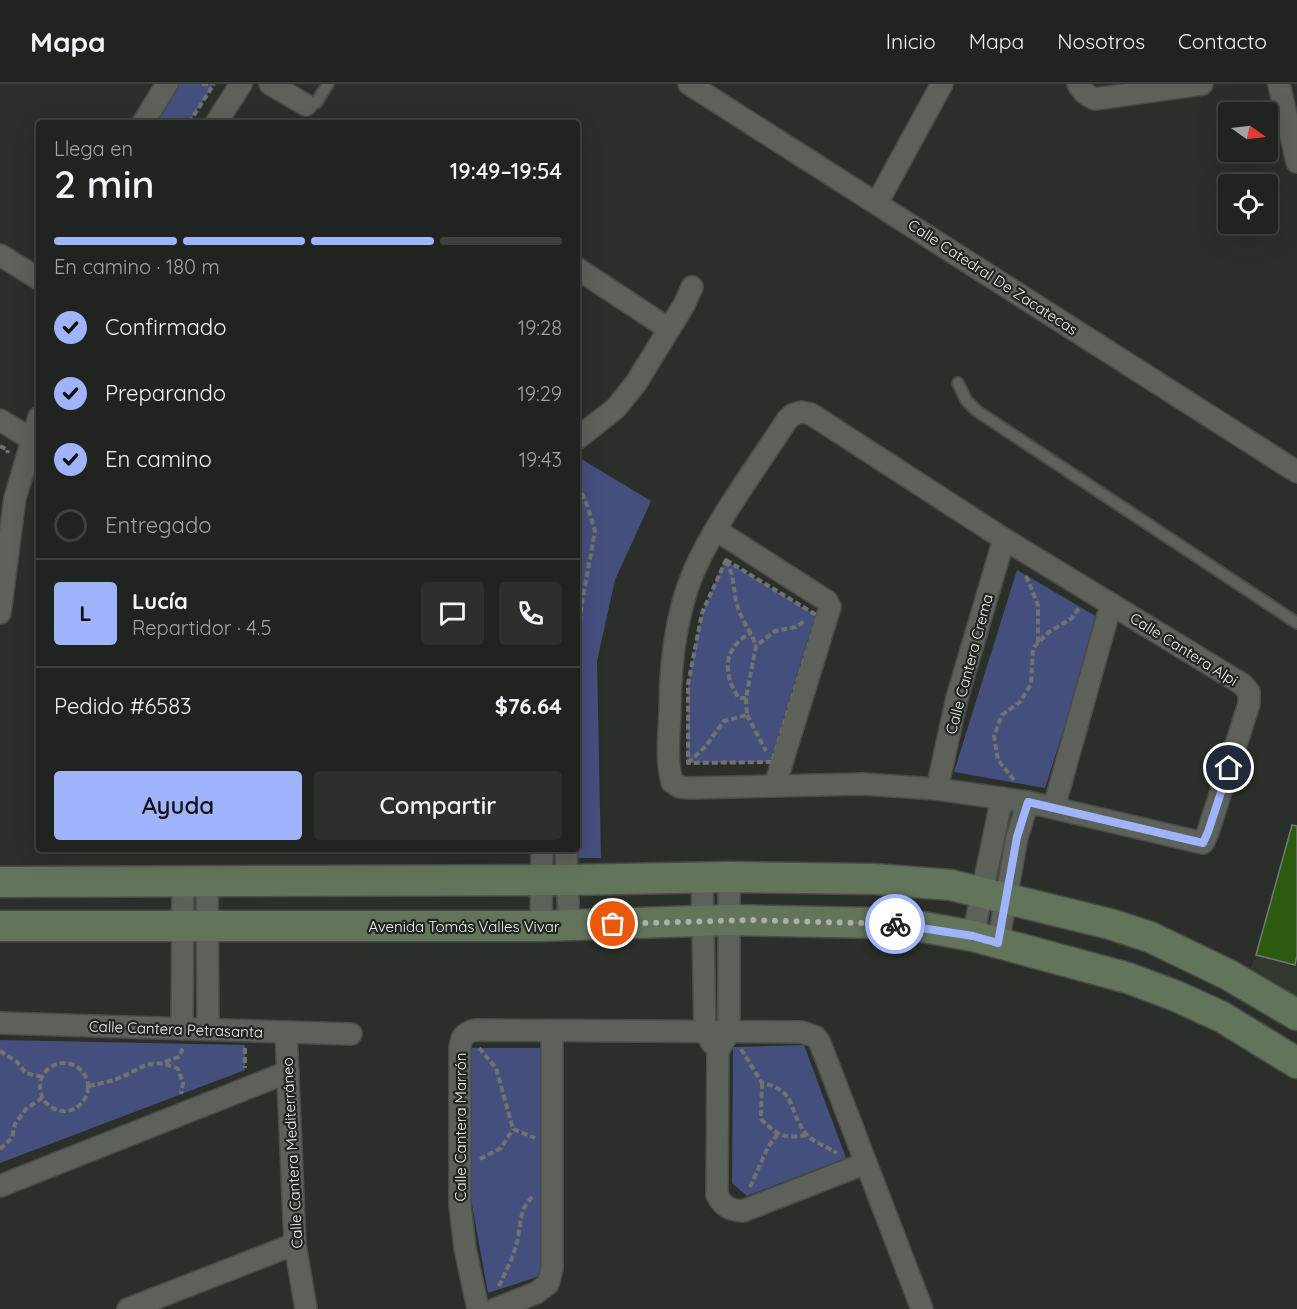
<!DOCTYPE html>
<html lang="es">
<meta charset="utf-8">
<style>
body{margin:0;font-family:Quicksand,sans-serif;background:#2d2f2c;color:#f1f3f6;height:100vh;display:flex;flex-direction:column;font-size:22px;white-space:nowrap}
*{box-sizing:border-box;margin:0}
p{font-size:20px;color:#a2a4a4}
.icon{flex:none;width:33px;height:33px;fill:none;stroke:currentColor;stroke-width:2;stroke-linecap:round;stroke-linejoin:round}
.map{position:relative;flex:1;overflow:hidden}
.panel{position:absolute;left:36px;top:36px;width:544px;height:732px;display:flex;flex-direction:column;background:#20231f;border-radius:6px;box-shadow:0 6px 24px #0002,0 0 0 2px #3d403d}
.panel>*{flex:none}
.needle{width:39px;rotate:104deg}
.tools{position:absolute;left:1218px;top:18px;display:grid;gap:12px}
.tools a{display:grid;place-items:center;width:60px;height:60px;border-radius:6px;background:#20231f;box-shadow:0 6px 24px #0002,0 0 0 2px #3d403d;font-size:30px}
.pin{position:absolute;display:grid;place-items:center;width:51px;height:51px;color:#fff;margin:-26px;border:3px solid #fff;border-radius:50%;box-shadow:0 2px 6px #0007}
.courier{position:absolute;display:grid;place-items:center;width:60px;height:60px;margin:-30px;border:4px solid #a0b3fd;border-radius:50%;background:#fff;color:#222;box-shadow:0 2px 8px #0007}
.summary em{font-style:normal;font-weight:600}
.summary div{display:flex;flex-direction:column-reverse}
.summary{display:flex;align-items:center;justify-content:space-between;height:102px;padding:0 18px}
h1{font-size:39px;font-weight:600;line-height:45px}
.bar{display:grid;grid-template-columns:repeat(4,1fr);gap:9px 6px;align-content:center;height:72px;padding:0 18px}
.bar i{height:8px;border-radius:4px;background:#3d403d}
.bar .on{background:#a0b3fd}
.bar p{grid-column:span 4}
.line{display:flex;align-items:center;gap:15px;padding:0 18px;border-top:2px solid #3d403d}
.line div{flex:1}
.round{display:grid;place-items:center;flex:none;width:63px;height:63px;border-radius:6px;background:#2d2f2c}
ol{padding:0 18px;list-style:none}
li{display:flex;align-items:center;gap:18px;height:66px}
li p{margin-inline-start:auto}
li .icon{padding:6px;border-radius:50%;background:#a0b3fd;color:#111;stroke-width:4}
li:last-child{color:#a2a4a4}
li i{width:33px;height:33px;border:3px solid #3d403d;border-radius:50%}
.cta{display:flex;gap:12px;margin-top:auto;padding:12px 18px}
.cta a{flex:1;height:69px;border-radius:6px;background:#a0b3fd;color:#111;font-size:24px;font-weight:600;line-height:69px;text-align:center}
.cta a+a{background:#2d2f2c;color:#f1f3f6}
header{display:flex;align-items:center;gap:36px;box-sizing:border-box;height:84px;padding:0 30px;background:#20231f;border-bottom:2px solid #3d403d}
header strong{font-size:28px}
nav{display:flex;gap:33px;margin-inline-start:auto;font-size:21px}
.map>svg:first-child{display:block}
</style>
<header>
<strong>Mapa</strong>
<nav><a>Inicio</a><a>Mapa</a><a>Nosotros</a><a>Contacto</a></nav>
</header>
<div class="map">
<svg width="1297" height="1225" viewBox="0 0 1297 1225">
<rect width="100%" height="100%" fill="#2b2f29"/>
<!-- built -->
<polygon fill="#31392e" points="1297,769 1297,914 1250,886"/>
<!-- green -->
<g fill="#444f7d">
<polygon points="177,0 214,0 189,39 152,39"/>
<polygon points="578,373 651,417 615,496 597,577 601,774 575,774 574,765 578,765"/>
<polygon points="725,476 817,532 771,678 687,679 688,600 702,529"/>
<polygon points="1017,486 1099,534 1045,704 954,688"/>
<polygon points="0,956 245,961 245,986 0,1079"/>
<polygon points="804,961 846,1074 747,1112 732,1099 733,963"/>
<polygon points="470,964 545,964 543,1191 488,1209 472,1121"/>
</g>
<!-- building -->
<polygon fill="#2c5a0e" stroke="#747972" stroke-width="1.5" points="1292,741 1297,742 1297,871 1295,881 1256,871"/>
<g fill="none" stroke-linecap="round" stroke-linejoin="round">
<defs>
<g id="service">
<polyline points="306,21 316,19 328,0"/>
<polyline points="958,299 966,316 977,327 1297,539"/>
</g>
<g id="minor">
<polyline points="270,0 306,21"/>
<polyline points="689,0 1297,388"/>
<path d="M1078,0c4,8 9,12 17,15l107,-15"/>
<polyline points="1279,0 1297,78"/>
<polyline points="143,39 167,0"/>
<polyline points="216,39 241,0"/>
<polyline points="877,119 942,0"/>
<polyline points="0,171 39,195"/>
<polyline points="578,185 669,245"/>
<path d="M801,328l10,2 193,125 238,145 7,8v12l-41,128 -5,11 -175,-41 -91,-13 -74,-5 -173,4 -10,-1 -8,-5c-6,-22 -3,-47 -2,-69 0,-51 7,-111 31,-157 24,-47 57,-91 86,-136l5,-5z"/>
<polyline points="0,336 31,355"/>
<polyline points="578,354 616,324 636,299 684,221 692,203"/>
<polyline points="716,446 827,517 830,523 775,701"/>
<polyline points="0,529 15,414 39,333"/>
<polyline points="937,705 957,614 1004,455"/>
<polyline points="1054,723 1111,520"/>
<polyline points="566,765 569,842"/>
<polyline points="702,793 705,948 712,959"/>
<path d="M729,793v155l-11,19 -1,144c6,12 13,15 26,16l123,-48"/>
<polyline points="207,798 208,945"/>
<polyline points="541,842 542,765"/>
<polyline points="973,852 1002,714"/>
<polyline points="998,859 1017,753 1028,718"/>
<polyline points="0,939 351,950"/>
<polyline points="182,945 183,798"/>
<polyline points="286,948 295,1160 306,1225"/>
<polyline points="0,1102 288,988"/>
<polyline points="128,1225 295,1160"/>
<path d="M478,1225l-13,-61 -5,-43v-157c1,-11 4,-15 15,-18l327,2 14,5 4,6 102,266"/>
<polyline points="495,1225 536,1209 548,1200 552,1185 552,947"/>
</g>
<g id="secondary">
<polyline points="0,798 567,796 729,793 874,795 951,801 1110,840 1150,853 1229,891 1297,931"/>
<polyline points="0,842 541,842 729,836 878,839 923,843 973,852 1128,894 1176,912 1222,933 1297,979"/>
</g>
</defs>
<!-- service casing -->
<use href="#service" stroke="#494c47" stroke-width="14"/>
<!-- minor casing -->
<use href="#minor" stroke="#494c47" stroke-width="24"/>
<!-- secondary casing -->
<use href="#secondary" stroke="#494c47" stroke-width="33"/>
<!-- path -->
<g stroke="#70736e" stroke-width="4" stroke-dasharray="6 3" stroke-linecap="butt">
<polyline points="202,0 209,0"/>
<polyline points="189,39 214,0"/>
<polyline points="0,362 8,366 7,369"/>
<polyline points="578,401 587,421 595,447 582,519 578,554"/>
<polygon points="726,476 818,532 772,678 688,679 688,600 702,529"/>
<path d="M726,477c10,16 6,33 13,50 5,13 13,22 17,35"/>
<polyline points="1026,492 1038,521 1038,559"/>
<path d="M746,614h-7c-17,-24 -16,-51 12,-65"/>
<polyline points="747,631 766,667"/>
<polyline points="688,679 705,663 724,637 747,631 746,614 756,562 775,547 796,543 805,537"/>
<polyline points="1014,696 998,676 994,652 1002,631 1020,618 1031,600 1033,564 1049,548 1072,534 1079,524"/>
<polyline points="245,964 245,984"/>
<polyline points="479,964 496,984 513,1045 535,1054"/>
<path d="M741,965l21,34c35,7 26,27 43,50 7,9 23,14 32,20"/>
<polyline points="0,967 17,978 26,989 42,993"/>
<polyline points="165,978 179,973 183,964"/>
<circle cx="64" cy="1003" r="24"/>
<path d="M762,999l-1,36c16,16 22,20 45,16"/>
<path d="M89,1002c9,-2 19,-4 27,-7 26,-9 33,-24 62,-10l5,14 -2,11"/>
<polyline points="0,1065 12,1054 15,1040 26,1025 42,1014"/>
<polyline points="480,1075 501,1064 513,1045"/>
<polyline points="750,1103 768,1063 777,1051"/>
<path d="M499,1202c6,-13 13,-26 17,-40 5,-16 2,-38 17,-49"/>
</g>
<!-- service -->
<use href="#service" stroke="#5c615a" stroke-width="10"/>
<!-- minor -->
<use href="#minor" stroke="#5c615a" stroke-width="21"/>
<!-- secondary -->
<use href="#secondary" stroke="#62745a" stroke-width="30"/>
</g>
<g fill="none" stroke-linecap="round" stroke-linejoin="round">
<!-- done -->
<polyline stroke="#acb0ab" stroke-width="6" stroke-dasharray="0 10.8" points="613,840 750,836 895,840"/>
<!-- route -->
<polyline stroke="#a0b3fd" stroke-width="8" points="895,840 973,852 998,859 1017,753 1028,718 1203,759 1208,748 1229,684"/>
</g>
<g text-anchor="middle" dominant-baseline="central" stroke-width="4.5" stroke-linejoin="round" paint-order="stroke">
<!-- street labels -->
<g font-size="15" fill="#f2f5f1" stroke="#21251f">
<text transform="translate(993 193) rotate(33)">Calle Catedral De Zacatecas</text>
<text transform="translate(1184 565) rotate(32)">Calle Cantera Alpi</text>
<text transform="translate(969 580) rotate(-75)">Calle Cantera Crema</text>
<text x="464" y="842">Avenida Tomás Valles Vivar</text>
<text transform="translate(176 945) rotate(2)">Calle Cantera Petrasanta</text>
<text transform="translate(460 1043) rotate(-90)">Calle Cantera Marrón</text>
<text transform="translate(292 1069) rotate(-93)">Calle Cantera Mediterráneo</text>
</g>
</g>
</svg>
<div class="tools">
<a><svg class="needle" viewBox="-14 -14 28 28"><path d="M0-13l5 13h-10z" fill="#e53935"/><path d="M0 13l5-13h-10z" fill="#a2a4a4"/></svg></a>
<a><svg class="icon" aria-label="locate" viewBox="0 0 24 24"><circle cx="12" cy="12" r="6"/><path d="M12 2v4M12 18v4M2 12h4M18 12h4"/></svg></a>
</div>
<div class="pin" style="left:613px;top:840px;background:#ea580c"><svg class="icon" aria-label="bag" viewBox="0 0 24 24"><path d="M5 8h14l-1 12H6zM9 8a3 3 0 0 1 6 0"/></svg></div>
<div class="pin" style="left:1229px;top:684px;background:#1f2937"><svg class="icon" aria-label="home" viewBox="0 0 24 24"><path d="M3 11l9-7 9 7M6 9v11h12V9"/></svg></div>
<div class="courier" style="left:895px;top:840px"><svg class="icon" aria-label="bike" viewBox="0 0 24 24"><circle cx="6" cy="16" r="4"/><circle cx="18" cy="16" r="4"/><path d="M6 16l4-8h5l3 8M10 8l3 8H6M13 5h3"/></svg></div>
<section class="panel">
<div class="summary"><div><h1>2 min</h1><p>Llega en</p></div><em>19:49–19:54</em></div>
<div class="bar"><i class="on"></i><i class="on"></i><i class="on"></i><i></i><p>En camino · 180 m</p></div>
<ol>
<li><svg class="icon" aria-label="check" viewBox="0 0 24 24"><path d="M5 12l5 5 9-10"/></svg>Confirmado<p>19:28</p></li>
<li><svg class="icon" aria-label="check" viewBox="0 0 24 24"><path d="M5 12l5 5 9-10"/></svg>Preparando<p>19:29</p></li>
<li><svg class="icon" aria-label="check" viewBox="0 0 24 24"><path d="M5 12l5 5 9-10"/></svg>En camino<p>19:43</p></li>
<li><i></i>Entregado</li>
</ol>
<div class="line" style="height:108px"><b class="round" style="background:#a0b3fd;color:#111">L</b><div><b>Lucía</b><p>Repartidor · 4.5</p></div><a class="round"><svg class="icon" aria-label="chat" viewBox="0 0 24 24"><path d="M4 5h16v11H9l-5 4z"/></svg></a><a class="round"><svg class="icon" aria-label="phone" viewBox="0 0 24 24"><path d="M5 4h4l2 5-3 2q2 4 5 5l2-3 5 2v4C11 20 4 13 5 4z"/></svg></a></div>
<div class="line" style="height:78px"><div>Pedido #6583</div><b>$76.64</b></div>
<div class="cta"><a>Ayuda</a><a>Compartir</a></div>
</section>
</div>
